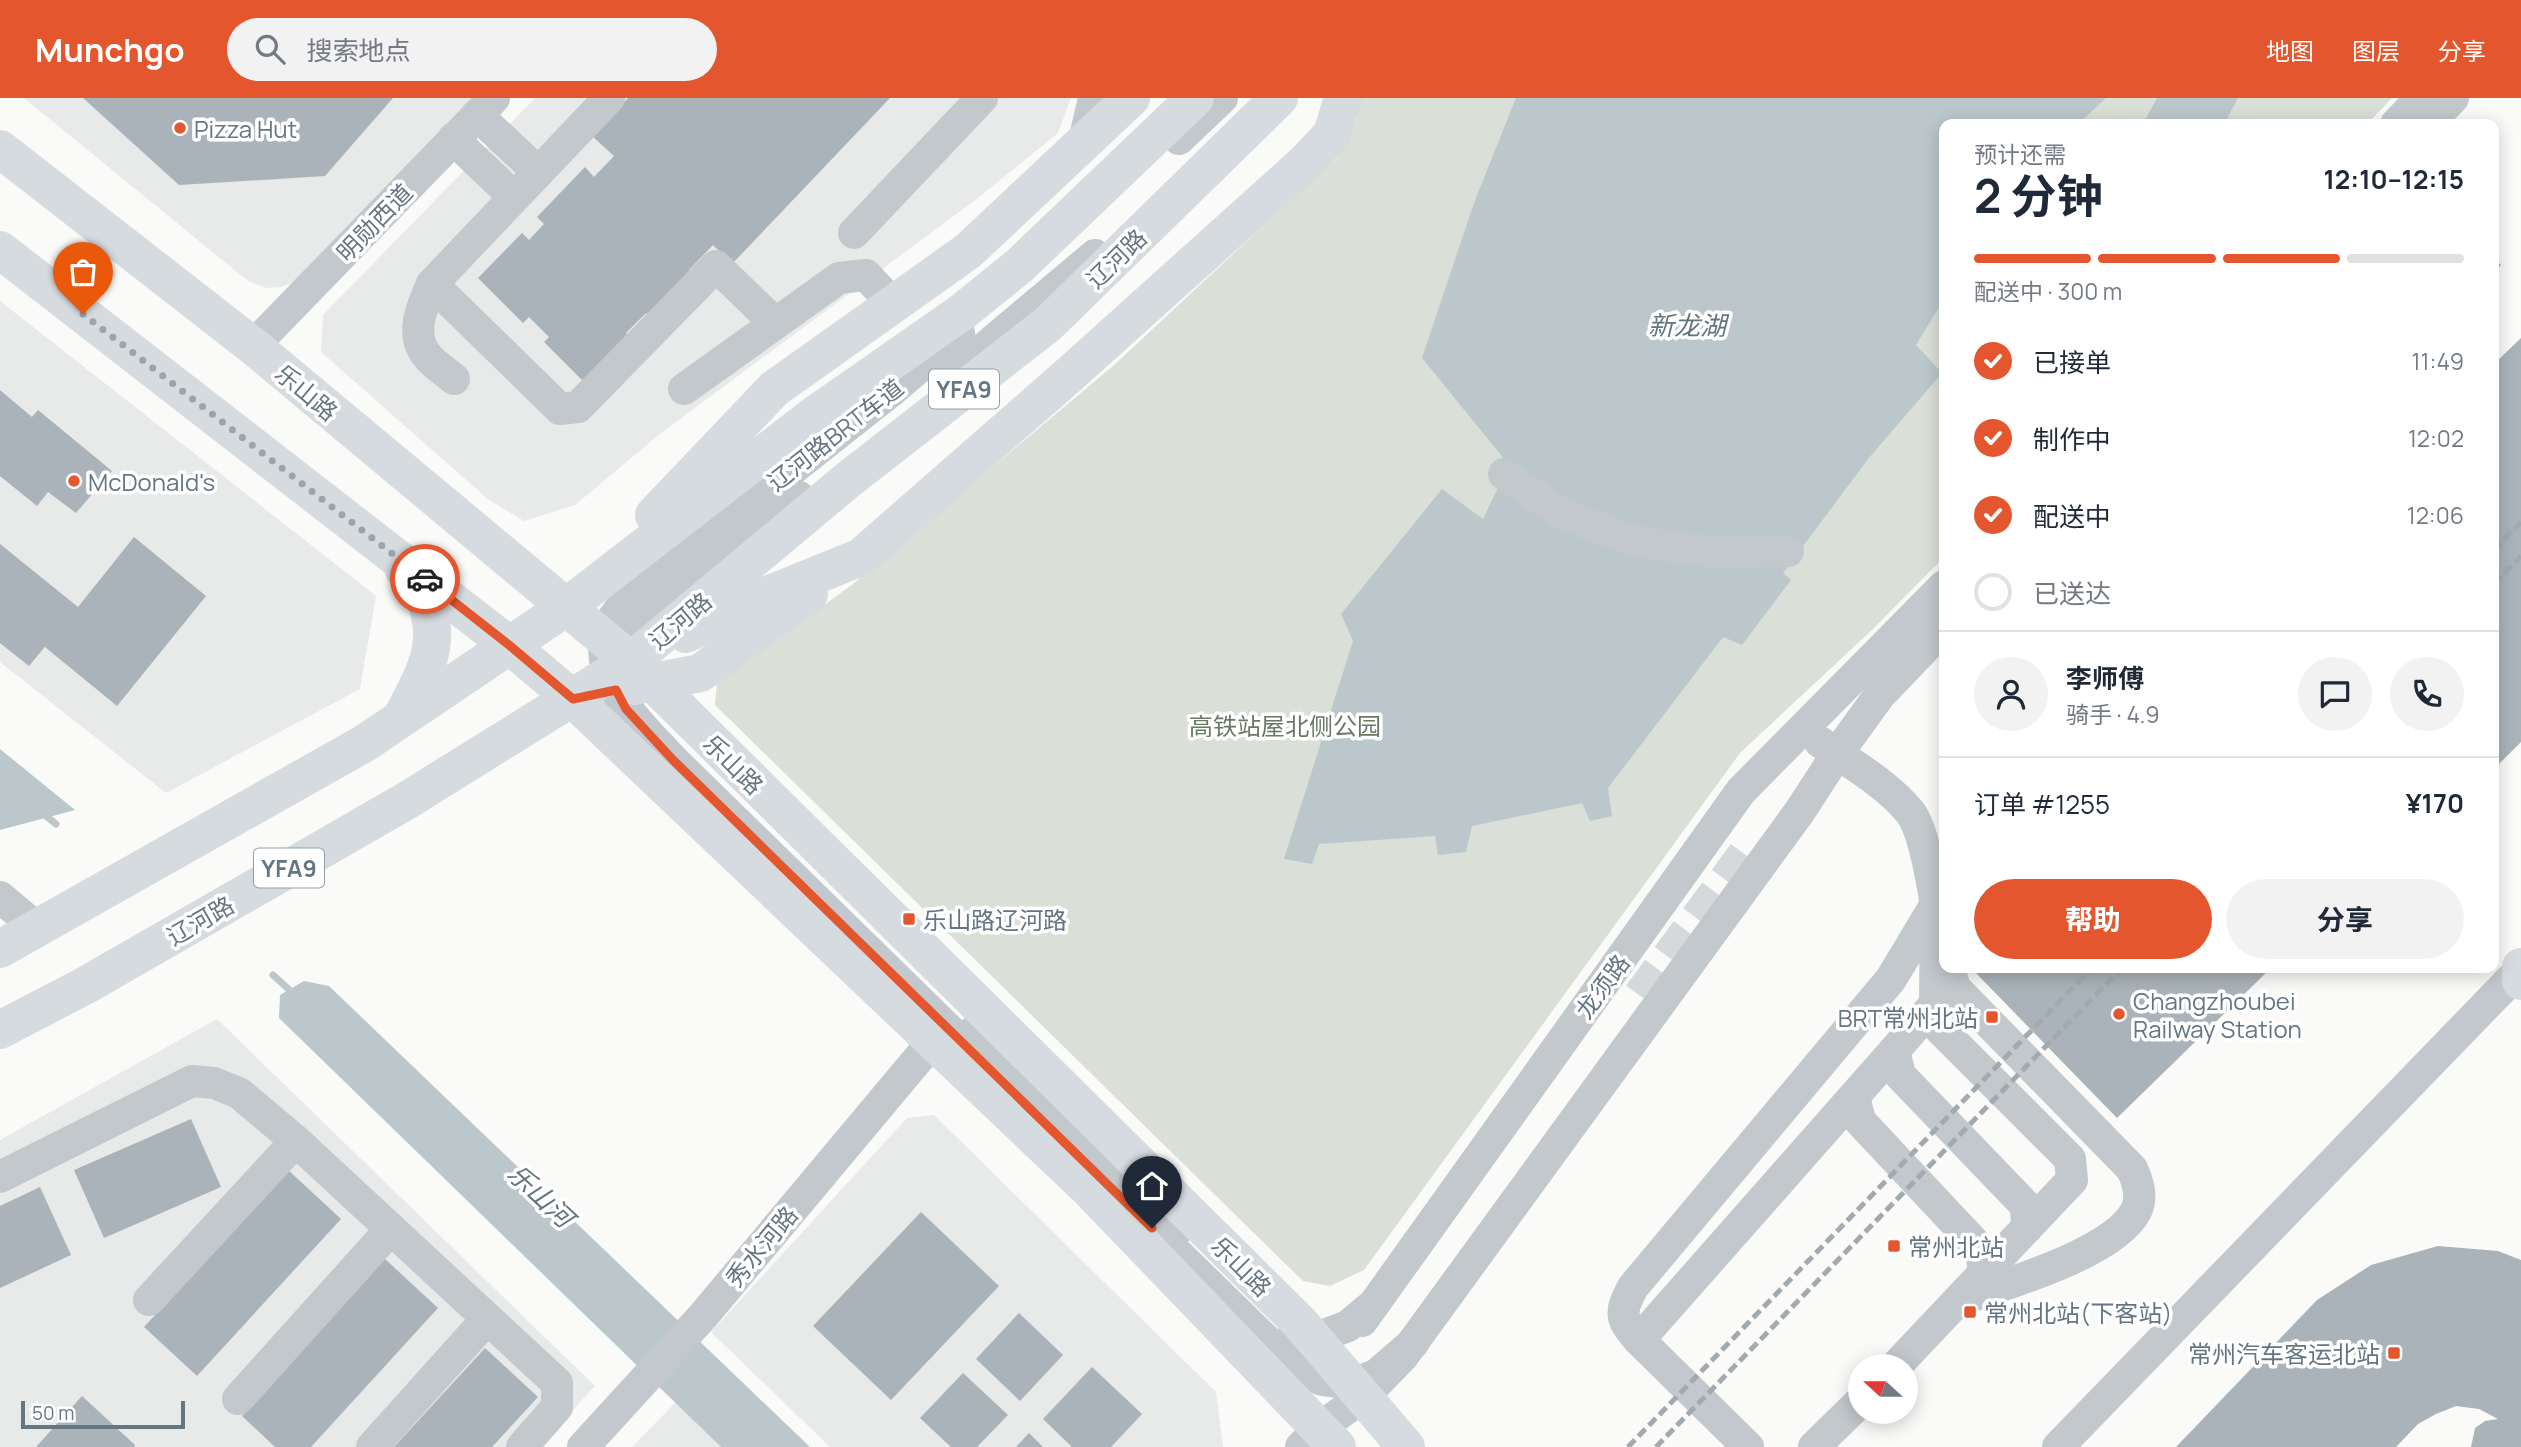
<!DOCTYPE html>
<html lang="zh">
<meta charset="utf-8">
<style>
body{margin:0;font-family:Manrope,"Noto Sans SC",sans-serif;background:#f2f2f3;color:#1f2937;height:100vh;display:flex;flex-direction:column;font-size:26px;white-space:nowrap}
*{box-sizing:border-box;margin:0}
p{font-size:23px;color:#747a83}
.icon{flex:none;width:38px;height:38px;fill:none;stroke:currentColor;stroke-width:2;stroke-linecap:round;stroke-linejoin:round}
.map{position:relative;flex:1;overflow:hidden}
.side{position:absolute;left:1939px;top:21px;width:560px;height:854px;display:flex;flex-direction:column;background:#fff;border-radius:14px;box-shadow:0 4px 18px #0003}
.side>*{flex:none}
.needle{width:46px;rotate:291deg}
.fabs{position:absolute;left:1848px;top:1256px;display:grid;gap:14px}
.fabs a{display:grid;place-items:center;width:70px;height:70px;border-radius:50%;background:#fff;box-shadow:0 4px 18px #0003;font-size:35px}
.scale{position:absolute;left:21px;bottom:18px;width:164px;box-sizing:border-box;padding-left:7px;border:4px solid #657683;border-top:0;font-size:19px;line-height:24px;white-space:nowrap;color:#657683;-webkit-text-stroke:5px #fff;paint-order:stroke}
.pin{position:absolute;display:grid;place-items:center;width:60px;height:60px;color:#fff;margin:-72px -30px;border-radius:50% 50% 50% 0;rotate:-45deg;box-shadow:0 0 7px #0007}
.pin .icon{rotate:45deg}
.courier{position:absolute;display:grid;place-items:center;width:70px;height:70px;margin:-35px;border:5px solid #e4572e;border-radius:50%;background:#fff;color:#222;box-shadow:0 2px 9px #0007}
.headline em{font-style:normal;font-weight:700}
.headline div{display:flex;flex-direction:column-reverse}
.headline{display:flex;align-items:center;justify-content:space-between;height:119px;padding:0 35px}
h1{font-size:46px;font-weight:700;line-height:52px}
.bar{display:grid;grid-template-columns:repeat(4,1fr);gap:10px 7px;align-content:center;height:84px;padding:0 35px}
.bar i{height:9px;border-radius:5px;background:#e0e1e3}
.bar .current{background:#e4572e}
.bar p{grid-column:span 4}
.line{display:flex;align-items:center;gap:18px;padding:0 35px;border-top:2px solid #e0e1e3}
.line div{flex:1}
.round{display:grid;place-items:center;flex:none;width:74px;height:74px;border-radius:37px;background:#f2f2f3}
ol{padding:0 35px;list-style:none}
li{display:flex;align-items:center;gap:21px;height:77px}
li p{margin-inline-start:auto}
li .icon{padding:7px;border-radius:50%;background:#e4572e;color:#fff;stroke-width:4}
li:last-child{color:#747a83}
li i{width:38px;height:38px;border:4px solid #e0e1e3;border-radius:50%}
.action{display:flex;gap:14px;margin-top:auto;padding:14px 35px}
.action a{flex:1;height:80px;border-radius:42px;background:#e4572e;color:#fff;font-size:28px;font-weight:700;line-height:80px;text-align:center}
.action a+a{background:#f2f2f3;color:#1f2937}
header{display:flex;align-items:center;gap:42px;box-sizing:border-box;height:98px;padding:0 35px;background:#e4572e;color:#fff}
header strong{font-size:33px}
nav{display:flex;gap:38px;margin-inline-start:auto;font-size:24px}
.search{width:490px;height:63px;background:#f2f2f3;display:flex;align-items:center;gap:18px;box-sizing:border-box;padding:0 24px;border-radius:38px;color:#747a83;font-size:26px}
.map>svg:first-child{display:block}
</style>
<header>
<strong>Munchgo</strong>
<div class="search"><svg class="icon" aria-label="search" viewBox="0 0 24 24"><circle cx="10" cy="10" r="6"/><path d="M15 15l6 6"/></svg>搜索地点</div>
<nav><a>地图</a><a>图层</a><a>分享</a></nav>
</header>
<div class="map">
<svg width="2521" height="1349" viewBox="0 0 2521 1349">
<rect width="100%" height="100%" fill="#fafaf8"/>
<!-- built -->
<g fill="#e8e9e9">
<polygon points="24,0 475,0 299,183 280,189 266,190 248,183"/>
<polygon points="535,0 1071,0 1058,35 978,100 661,335 575,407 524,423 489,402 321,254 323,217"/>
<polygon points="0,203 376,498 360,591 166,695 0,564"/>
<polygon points="217,921 595,1288 539,1349 0,1349 0,1042"/>
<polygon points="934,1017 1216,1294 1223,1349 830,1349 711,1234 907,1020"/>
<polygon points="676,1304 721,1349 632,1349"/>
</g>
<!-- green -->
<path fill="#dadfd7" d="M1358,0h1034l-25,26h-423v433l-71,72 -133,124 -376,517 -34,16 -27,-5 -588,-576 2,-22 136,-99 260,-218 223,-208c13,-19 25,-36 22,-60z"/>
<!-- water -->
<g fill="#bbc7cb">
<polygon points="1516,0 2106,0 2078,26 1944,26 1944,201 1916,247 1942,275 1868,361 1783,475 1791,482 1742,547 1723,539 1608,690 1612,718 1590,723 1582,705 1472,728 1466,754 1438,757 1435,738 1319,746 1312,766 1284,761 1353,543 1341,516 1442,391 1483,421 1509,367 1422,260 1474,105"/>
<polygon points="2157,0 2238,0 2224,26 2143,26"/>
<polygon points="0,651 75,712 0,732"/>
<polygon points="304,883 329,888 810,1349 721,1349 279,920 280,897"/>
</g>
<g fill="none" stroke-linecap="round" stroke-linejoin="round">
<!-- stream -->
<g stroke="#bbc7cb" stroke-width="7">
<polyline points="41,714 56,726"/>
<polyline points="273,877 296,898"/>
</g>
</g>
<!-- building -->
<g fill="#aab3b9">
<polygon points="83,0 393,0 325,78 179,87"/>
<polygon points="628,0 890,0 732,166 713,147 689,172 697,179 654,223 646,215 626,235 634,243 589,289 544,244 549,239 529,219 523,225 478,180 522,135 529,142 544,126 537,119 585,69 594,79 614,58 592,38"/>
<polygon points="2494,160 2501,167 2494,175"/>
<polygon points="2521,240 2521,644 2494,671 2494,266"/>
<polygon points="0,292 32,319 38,312 112,373 76,415 48,394 37,408 0,378"/>
<polygon points="134,439 206,498 117,608 45,549 53,539 29,568 0,545 0,446 78,509"/>
<polygon points="1971,870 2271,870 2117,1020"/>
<polygon points="191,1021 221,1089 104,1140 74,1072"/>
<polygon points="288,1072 341,1121 197,1278 144,1229"/>
<polygon points="40,1089 71,1157 0,1190 0,1108"/>
<polygon points="921,1114 999,1188 891,1302 813,1228"/>
<polygon points="2438,1148 2498,1153 2521,1162 2521,1349 2471,1349 2475,1330 2485,1323 2498,1321 2479,1311 2456,1308 2436,1316 2418,1326 2396,1349 2176,1349 2317,1202 2371,1167"/>
<polygon points="385,1161 438,1210 311,1349 275,1349 242,1318"/>
<polygon points="1019,1215 1063,1257 1020,1303 976,1261"/>
<polygon points="485,1250 538,1299 492,1349 394,1349"/>
<polygon points="1092,1269 1142,1316 1111,1349 1072,1349 1043,1321"/>
<polygon points="963,1275 1008,1317 977,1349 951,1349 920,1320"/>
<polygon points="82,1298 135,1347 134,1349 36,1349"/>
<polygon points="1029,1335 1043,1349 1016,1349"/>
</g>
<g fill="none" stroke-linecap="round" stroke-linejoin="round">
<!-- minor-tunnel -->
<polyline stroke="#d5d9db" stroke-width="32" stroke-dasharray="32 16" stroke-linecap="butt" points="1639,897 1753,743"/>
<!-- minor -->
<g stroke="#c3c8cc" stroke-width="32">
<polyline points="477,17 538,74"/>
<polyline points="2396,26 2421,0"/>
<polyline points="2428,26 2453,0"/>
<polyline points="453,41 514,99"/>
<polyline points="1179,41 1222,0"/>
<polyline points="1083,48 1094,0"/>
<polyline points="854,135 982,0"/>
<polyline points="432,186 560,311 578,309 716,168 775,225"/>
<path d="M959,235l-69,59 -263,208c-5,7 -12,14 -16,22 -26,54 29,102 62,138l309,302"/>
<polyline points="253,248 494,0"/>
<path d="M454,281c-9,-8 -23,-16 -29,-26 -15,-21 -2,-49 7,-69l177,-186"/>
<polyline points="944,284 1095,157"/>
<polyline points="684,291 839,180 866,177 893,206"/>
<polyline points="1504,376 1559,414 1633,443 1710,454 1788,453"/>
<polyline points="630,564 635,543 649,518 799,399"/>
<path d="M1820,644c30,21 66,41 90,70 15,19 25,84 28,110"/>
<polyline points="0,799 38,831"/>
<path d="M1949,870l6,20 177,181c6,13 11,28 4,42 -22,42 -128,72 -172,88"/>
<polyline points="1935,906 1894,953 1900,977 2026,1108 2027,1130"/>
<polyline points="973,934 1177,1132"/>
<polyline points="1854,999 1860,1023 1981,1152 1984,1176"/>
<polyline points="0,1079 192,983 214,985 239,995 296,1043 557,1285 557,1309 522,1349"/>
<polyline points="1146,1125 1272,1248 1301,1271 1322,1282 1353,1286 1376,1277 1413,1245"/>
<polyline points="149,1202 296,1043"/>
<polyline points="1362,1223 1741,693 1944,488"/>
<polyline points="1294,1234 1314,1241 1348,1228 1373,1207"/>
<polyline points="1639,1242 1894,953"/>
<polyline points="1895,1269 2072,1082 2070,1061 1939,930 1935,906 1936,807"/>
<polyline points="238,1301 391,1131"/>
<polyline points="372,1349 487,1221"/>
<polyline points="583,1349 703,1218 934,942"/>
<polyline points="1301,1349 1318,1331 1364,1298 1403,1258 1800,713 1837,656 1879,598 1944,530"/>
<path d="M1748,1349l-109,-107c-19,-22 -20,-27 -6,-53l258,-308 45,-75"/>
<polyline points="1814,1349 1860,1304"/>
<polyline points="2058,1349 2520,872"/>
</g>
<!-- major -->
<g stroke="#d6dbdf" stroke-width="38">
<polyline points="0,51 253,248 631,563 1301,1226 1406,1349"/>
<polyline points="0,152 509,547 573,601 1090,1092 1337,1349"/>
<polyline points="654,417 774,291 968,153 1131,0"/>
<path d="M404,472c6,9 16,18 20,27 20,45 0,77 -20,116"/>
<polyline points="686,536 760,500 861,459 1069,277 1306,64 1332,36 1343,0"/>
<polyline points="633,588 700,575 809,496"/>
<polyline points="0,851 365,645 565,510 813,318 962,214 1019,168 1195,0"/>
<polyline points="2521,869 2521,883"/>
<polyline points="0,932 88,886 406,703 631,563 849,381 1048,226 1279,0"/>
</g>
<!-- rail -->
<g stroke="#a2aab0" stroke-width="5" stroke-dasharray="10 5" stroke-linecap="butt">
<polyline points="2494,452 2521,424"/>
<polyline points="2494,486 2521,458"/>
<polyline points="1628,1349 2092,870"/>
<polyline points="1656,1349 2122,870"/>
</g>
</g>
<g fill="none" stroke-linecap="round" stroke-linejoin="round">
<!-- done -->
<polyline stroke="#99a4ac" stroke-width="7" stroke-dasharray="0 12.6" points="83,216 425,481"/>
<!-- route -->
<polyline stroke="#e4572e" stroke-width="9" points="425,481 509,547 573,601 616,592 626,611 673,662 1152,1130"/>
</g>
<!-- markers -->
<g fill="#e4572e" stroke="#fff" stroke-width="2.5">
<circle cx="180" cy="30" r="7"/>
<circle cx="74" cy="383" r="7"/>
<rect x="902" y="814" width="14" height="14" rx="3.5"/>
<circle cx="2119" cy="916" r="7"/>
<rect x="1985" y="912" width="14" height="14" rx="3.5"/>
<rect x="1887" y="1141" width="14" height="14" rx="3.5"/>
<rect x="1963" y="1207" width="14" height="14" rx="3.5"/>
<rect x="2387" y="1248" width="14" height="14" rx="3.5"/>
</g>
<g text-anchor="middle" dominant-baseline="central" stroke-width="7" stroke-linejoin="round" paint-order="stroke">
<!-- shield labels -->
<g fill="#fff" stroke="#939fa8" stroke-width="2">
<rect x="929" y="271.5" width="70" height="39" rx="5"/>
<rect x="254" y="750.5" width="70" height="39" rx="5"/>
</g>
<g font-size="23" font-weight="bold" fill="#657683">
<text x="964" y="291">YFA9</text>
<text x="289" y="770">YFA9</text>
</g>
<!-- poi labels -->
<g font-size="24" fill="#657683" stroke="#fff" text-anchor="start">
<text x="194" y="30">Pizza Hut</text>
<text x="88" y="383">McDonald's</text>
<text x="923" y="821">乐山路辽河路</text>
<text x="2133" y="902">Changzhoubei<tspan x="2133" dy="28">Railway Station</tspan></text>
<text x="1978" y="919" text-anchor="end">BRT常州北站</text>
<text x="1908" y="1148">常州北站</text>
<text x="1984" y="1214">常州北站(下客站)</text>
<text x="2380" y="1255" text-anchor="end">常州汽车客运北站</text>
</g>
<!-- street labels -->
<g font-size="24" fill="#657683" stroke="#fff">
<text transform="translate(374 124) rotate(-46)">明勋西道</text>
<text transform="translate(1116 160) rotate(-44)">辽河路</text>
<text transform="translate(307 294) rotate(40)">乐山路</text>
<text transform="translate(835 336) rotate(-38)">辽河路BRT车道</text>
<text transform="translate(680 522) rotate(-40)">辽河路</text>
<text transform="translate(734 666) rotate(45)">乐山路</text>
<text transform="translate(200 822) rotate(-30)">辽河路</text>
<text transform="translate(1602 888) rotate(-54)">龙须路</text>
<text transform="translate(761 1148) rotate(-50)">秀水河路</text>
<text transform="translate(1242 1168) rotate(45)">乐山路</text>
</g>
<!-- park labels -->
<g font-size="24" fill="#687a64" stroke="#fff">
<text x="1285" y="627">高铁站屋北侧公园</text>
</g>
<!-- water labels -->
<g font-size="26" font-style="italic" fill="#60757c" stroke="#fff">
<text x="1687" y="227">新龙湖</text>
<text transform="translate(541 1097) rotate(43)">乐山河</text>
</g>
</g>
</svg>
<div class="fabs">
<a><svg class="needle" viewBox="-14 -14 28 28"><path d="M0-13l5 13h-10z" fill="#e53935"/><path d="M0 13l5-13h-10z" fill="#747a83"/></svg></a>
</div>
<div class="scale">50 m</div>
<div class="pin" style="left:83px;top:216px;background:#ea580c"><svg class="icon" aria-label="bag" viewBox="0 0 24 24"><path d="M5 8h14l-1 12H6zM9 8a3 3 0 0 1 6 0"/></svg></div>
<div class="pin" style="left:1152px;top:1130px;background:#1f2937"><svg class="icon" aria-label="home" viewBox="0 0 24 24"><path d="M3 11l9-7 9 7M6 9v11h12V9"/></svg></div>
<div class="courier" style="left:425px;top:481px"><svg class="icon" aria-label="car" viewBox="0 0 24 24"><path d="M5 17H2v-5l4-1 3-4h7l3 4 3 1v5h-3M9 17h6M6 11h13"/><circle cx="7" cy="17" r="2"/><circle cx="17" cy="17" r="2"/></svg></div>
<section class="side">
<div class="headline"><div><h1>2 分钟</h1><p>预计还需</p></div><em>12:10–12:15</em></div>
<div class="bar"><i class="current"></i><i class="current"></i><i class="current"></i><i></i><p>配送中 · 300 m</p></div>
<ol>
<li><svg class="icon" aria-label="check" viewBox="0 0 24 24"><path d="M5 12l5 5 9-10"/></svg>已接单<p>11:49</p></li>
<li><svg class="icon" aria-label="check" viewBox="0 0 24 24"><path d="M5 12l5 5 9-10"/></svg>制作中<p>12:02</p></li>
<li><svg class="icon" aria-label="check" viewBox="0 0 24 24"><path d="M5 12l5 5 9-10"/></svg>配送中<p>12:06</p></li>
<li><i></i>已送达</li>
</ol>
<div class="line" style="height:126px"><a class="round"><svg class="icon" aria-label="person" viewBox="0 0 24 24"><circle cx="12" cy="8" r="4"/><path d="M4 21q1-7 8-7t8 7"/></svg></a><div><b>李师傅</b><p>骑手 · 4.9</p></div><a class="round"><svg class="icon" aria-label="chat" viewBox="0 0 24 24"><path d="M4 5h16v11H9l-5 4z"/></svg></a><a class="round"><svg class="icon" aria-label="phone" viewBox="0 0 24 24"><path d="M5 4h4l2 5-3 2q2 4 5 5l2-3 5 2v4C11 20 4 13 5 4z"/></svg></a></div>
<div class="line" style="height:91px"><div>订单 #1255</div><b>¥170</b></div>
<div class="action"><a>帮助</a><a>分享</a></div>
</section>
</div>
